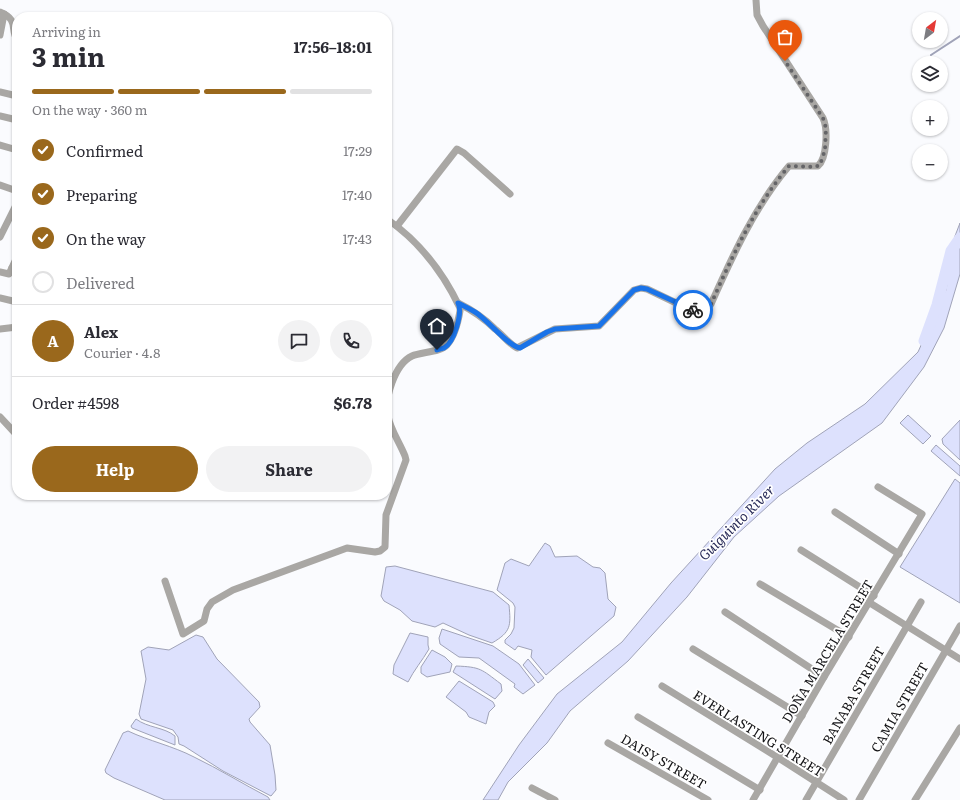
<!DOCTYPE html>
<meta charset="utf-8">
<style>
body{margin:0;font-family:Literata,serif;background:#f2f2f3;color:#2b2b33;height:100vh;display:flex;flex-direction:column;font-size:15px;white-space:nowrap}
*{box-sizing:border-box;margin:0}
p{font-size:13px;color:#7c7c81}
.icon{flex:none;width:22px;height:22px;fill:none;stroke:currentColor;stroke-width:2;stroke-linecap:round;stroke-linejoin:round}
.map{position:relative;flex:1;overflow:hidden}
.sheet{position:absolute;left:12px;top:12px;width:380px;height:488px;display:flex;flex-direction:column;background:#fff;border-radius:16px;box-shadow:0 1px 3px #0004}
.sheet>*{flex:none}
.needle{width:26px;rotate:31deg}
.tools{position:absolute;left:912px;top:12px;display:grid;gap:8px}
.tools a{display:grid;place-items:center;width:36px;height:36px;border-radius:50%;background:#fff;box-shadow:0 1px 3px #0004;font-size:20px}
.pin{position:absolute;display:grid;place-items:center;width:34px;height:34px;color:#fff;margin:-41px -17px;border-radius:50% 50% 50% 0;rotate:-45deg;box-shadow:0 0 4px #0007}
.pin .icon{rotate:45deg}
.courier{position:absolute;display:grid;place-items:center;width:40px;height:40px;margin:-20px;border:3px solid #1a73e8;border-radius:50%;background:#fff;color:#222;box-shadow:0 1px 5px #0007}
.headline em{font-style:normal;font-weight:700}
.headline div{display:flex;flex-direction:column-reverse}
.headline{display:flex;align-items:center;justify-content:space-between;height:68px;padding:0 20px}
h1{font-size:26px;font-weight:700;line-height:30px}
.bar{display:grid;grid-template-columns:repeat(4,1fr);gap:6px 4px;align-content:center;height:48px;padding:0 20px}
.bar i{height:5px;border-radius:3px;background:#e1e1e2}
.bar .selected{background:#9a681c}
.bar p{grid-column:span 4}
.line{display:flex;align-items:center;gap:10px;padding:0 20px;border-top:1px solid #e1e1e2}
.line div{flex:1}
.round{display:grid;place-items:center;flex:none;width:42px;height:42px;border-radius:21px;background:#f2f2f3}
ol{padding:0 20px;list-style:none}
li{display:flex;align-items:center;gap:12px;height:44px}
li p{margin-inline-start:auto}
li .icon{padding:4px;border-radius:50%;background:#9a681c;color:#fff;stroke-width:4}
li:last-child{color:#7c7c81}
li i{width:22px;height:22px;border:2px solid #e1e1e2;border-radius:50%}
.action{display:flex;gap:8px;margin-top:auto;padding:8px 20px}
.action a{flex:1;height:46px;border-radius:24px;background:#9a681c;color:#fff;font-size:16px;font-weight:700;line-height:46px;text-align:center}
.action a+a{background:#f2f2f3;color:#2b2b33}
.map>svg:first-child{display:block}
</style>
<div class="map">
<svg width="960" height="800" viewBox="0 0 960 800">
<rect width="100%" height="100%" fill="#fafbfe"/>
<!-- water -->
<g fill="#dde1fd" stroke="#a0a3b8">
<polygon points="960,223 960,274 944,328 924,367 882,423 779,496 734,537 687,597 628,661 570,711 547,743 508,782 498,800 483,800 519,745 557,694 622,642 671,583 775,469 807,443 865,404 918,352 946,290 955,236"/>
<polygon points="908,415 931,436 923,444 900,423"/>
<polygon points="960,420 960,460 943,444 942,439"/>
<polygon points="936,445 960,466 960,476 931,451"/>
<polygon points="955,479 960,483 960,603 900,567"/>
<polygon points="545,543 550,546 555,557 577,556 593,567 600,568 605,573 608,599 616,607 614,616 546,675 531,657 532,650 518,646 515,650 505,643 505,640 511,634 514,628 515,607 513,603 497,590 505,563 511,559 529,566"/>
<path d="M395,566l98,26 16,13c2,21 2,27 -17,38l-23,-8 -26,-12 -8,4 -23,-6 -12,-11 -16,-9 -3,-5 5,-29z"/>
<polygon points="442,629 493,646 519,664 535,685 523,694 514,687 515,684 479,658 459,657 440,644 439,638"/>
<path d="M410,633l18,4v8l1,4c-7,12 -15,21 -21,33l-15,-8 1,-9z"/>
<polygon points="196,635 203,637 217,659 259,702 260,707 249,719 250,722 270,745 275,775 276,790 271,796 223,771 184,746 179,744 178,737 173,730 141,719 139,714 146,679 141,651 148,647 169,650"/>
<polygon points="432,650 445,657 452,664 450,672 427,677 421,673 421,667"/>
<polygon points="528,659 544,678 538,683 523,665"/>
<path d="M456,666c25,1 25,3 45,18l1,7 -7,8 -42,-27z"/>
<polygon points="459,681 493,702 495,706 489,712 486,724 469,717 466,712 446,697"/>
<path d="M136,719c12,9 28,8 39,17v9l-43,-17 -1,-2z"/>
<path d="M128,731c21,10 45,15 66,26 25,12 49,27 74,40l2,3h-105l-51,-22 -8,-5 -1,-3 18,-37z"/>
</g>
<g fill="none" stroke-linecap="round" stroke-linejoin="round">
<!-- stream -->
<polyline stroke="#a0a3b8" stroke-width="2" points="931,55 960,36"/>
<!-- river -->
<polyline stroke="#dde1fd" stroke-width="11" points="924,341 937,305 951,251 960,238"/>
<!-- minor -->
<g stroke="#a9a7a4" stroke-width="7">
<path d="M0,12c19,8 10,16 17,28"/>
<polyline points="0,35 4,14"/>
<polyline points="0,92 17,96"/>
<polyline points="0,116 17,120"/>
<polyline points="0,145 17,150"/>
<polyline points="0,185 17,191"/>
<polyline points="397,226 457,149 464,153 510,194"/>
<polyline points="0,237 17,203"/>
<polyline points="12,268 17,278"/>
<polyline points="0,272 9,274 17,257"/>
<polyline points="0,298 17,302"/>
<path d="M458,303c14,7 26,15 37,26 8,6 13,14 22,19l38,-19 44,-3 35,-36 7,-2 6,1 48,23c8,0 11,-2 16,-8 21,-47 44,-98 78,-138h29c9,-8 10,-37 5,-48l-60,-92 -6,-11 -1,-15"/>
<polyline points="0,329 17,327"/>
<polyline points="0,417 15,433"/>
<polyline points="835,512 899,554"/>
<polyline points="801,550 874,596"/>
<path d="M165,581l18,53 21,-13 3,-12 5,-7 21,-12 114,-42 28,4 5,-1 5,-4 1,-32 20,-55 -1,-4c-5,-13 -15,-27 -17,-40 -4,-18 7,-52 24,-60 9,-4 29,-4 35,-11 8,-9 11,-22 13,-34v-3c-17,-36 -40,-66 -73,-89"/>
<polyline points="760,584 849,637"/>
<polyline points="870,603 960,659"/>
<polyline points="725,612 824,677"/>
<polyline points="693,649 802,716"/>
<polyline points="662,686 777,757 844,800"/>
<polyline points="638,717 760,790"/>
<polyline points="608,743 708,800"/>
<polyline points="532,788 555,800"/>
<polyline points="753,800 824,677 922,514 878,487"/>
<polyline points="806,800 921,602"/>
<polyline points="859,800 960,626"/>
<polyline points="915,800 960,728"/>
</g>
</g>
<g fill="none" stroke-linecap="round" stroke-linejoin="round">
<!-- done -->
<path stroke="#646467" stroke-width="4" stroke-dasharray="0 7.2" d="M693,310l9,2 9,-8c21,-47 44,-98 78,-138l26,1 5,-2 5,-15 1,-22 -3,-10 -38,-57"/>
<!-- route -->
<path stroke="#1a73e8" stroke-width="5" d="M437,350c1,0 6,-2 7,-2 10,-5 19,-35 14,-45 6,3 12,6 17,9 12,7 34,35 45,36l27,-16 8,-3 44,-3 35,-36 7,-2 6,1 46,21"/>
</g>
<g text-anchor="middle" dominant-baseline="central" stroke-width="3.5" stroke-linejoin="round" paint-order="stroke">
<!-- street labels -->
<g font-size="13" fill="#131316" stroke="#fff">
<text transform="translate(827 651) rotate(-59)">DOÑA MARCELA STREET</text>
<text transform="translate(853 695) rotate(-60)">BANABA STREET</text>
<text transform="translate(899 707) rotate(-60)">CAMIA STREET</text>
<text transform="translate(759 733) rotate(32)">EVERLASTING STREET</text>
<text transform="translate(664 761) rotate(30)">DAISY STREET</text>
</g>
<!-- water labels -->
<g font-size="14" font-style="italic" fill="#2b2d5a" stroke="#fff">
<text transform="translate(736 522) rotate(-45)">Guiguinto River</text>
</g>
</g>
</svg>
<div class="tools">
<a><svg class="needle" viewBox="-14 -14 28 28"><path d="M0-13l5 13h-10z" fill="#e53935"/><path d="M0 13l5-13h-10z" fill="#7c7c81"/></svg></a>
<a><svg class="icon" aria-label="layers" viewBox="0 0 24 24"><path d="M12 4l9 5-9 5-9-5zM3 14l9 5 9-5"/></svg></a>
<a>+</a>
<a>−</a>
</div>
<div class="pin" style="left:785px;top:61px;background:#ea580c"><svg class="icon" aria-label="bag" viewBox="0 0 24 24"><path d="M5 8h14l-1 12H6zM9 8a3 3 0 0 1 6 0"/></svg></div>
<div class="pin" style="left:437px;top:350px;background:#1f2937"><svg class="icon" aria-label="home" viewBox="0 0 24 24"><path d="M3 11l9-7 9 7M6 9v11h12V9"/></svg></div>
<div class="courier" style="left:693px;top:310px"><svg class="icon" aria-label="bike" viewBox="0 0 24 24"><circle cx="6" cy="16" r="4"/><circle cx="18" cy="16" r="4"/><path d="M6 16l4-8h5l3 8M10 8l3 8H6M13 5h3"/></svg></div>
<section class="sheet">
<div class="headline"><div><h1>3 min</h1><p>Arriving in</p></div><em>17:56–18:01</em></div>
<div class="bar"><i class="selected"></i><i class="selected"></i><i class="selected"></i><i></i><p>On the way · 360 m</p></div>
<ol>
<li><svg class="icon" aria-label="check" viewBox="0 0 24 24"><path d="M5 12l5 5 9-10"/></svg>Confirmed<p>17:29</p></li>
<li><svg class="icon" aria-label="check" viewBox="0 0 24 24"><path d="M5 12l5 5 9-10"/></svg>Preparing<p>17:40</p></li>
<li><svg class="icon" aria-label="check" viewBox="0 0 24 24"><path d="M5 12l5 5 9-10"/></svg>On the way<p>17:43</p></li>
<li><i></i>Delivered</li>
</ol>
<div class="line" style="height:72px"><b class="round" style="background:#9a681c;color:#fff">A</b><div><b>Alex</b><p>Courier · 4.8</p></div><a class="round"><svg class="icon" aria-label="chat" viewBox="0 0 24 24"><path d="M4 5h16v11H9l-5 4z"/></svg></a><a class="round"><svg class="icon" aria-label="phone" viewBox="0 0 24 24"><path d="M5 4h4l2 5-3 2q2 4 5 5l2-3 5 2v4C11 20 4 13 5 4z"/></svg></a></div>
<div class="line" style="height:52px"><div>Order #4598</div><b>$6.78</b></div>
<div class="action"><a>Help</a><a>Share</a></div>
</section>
</div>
